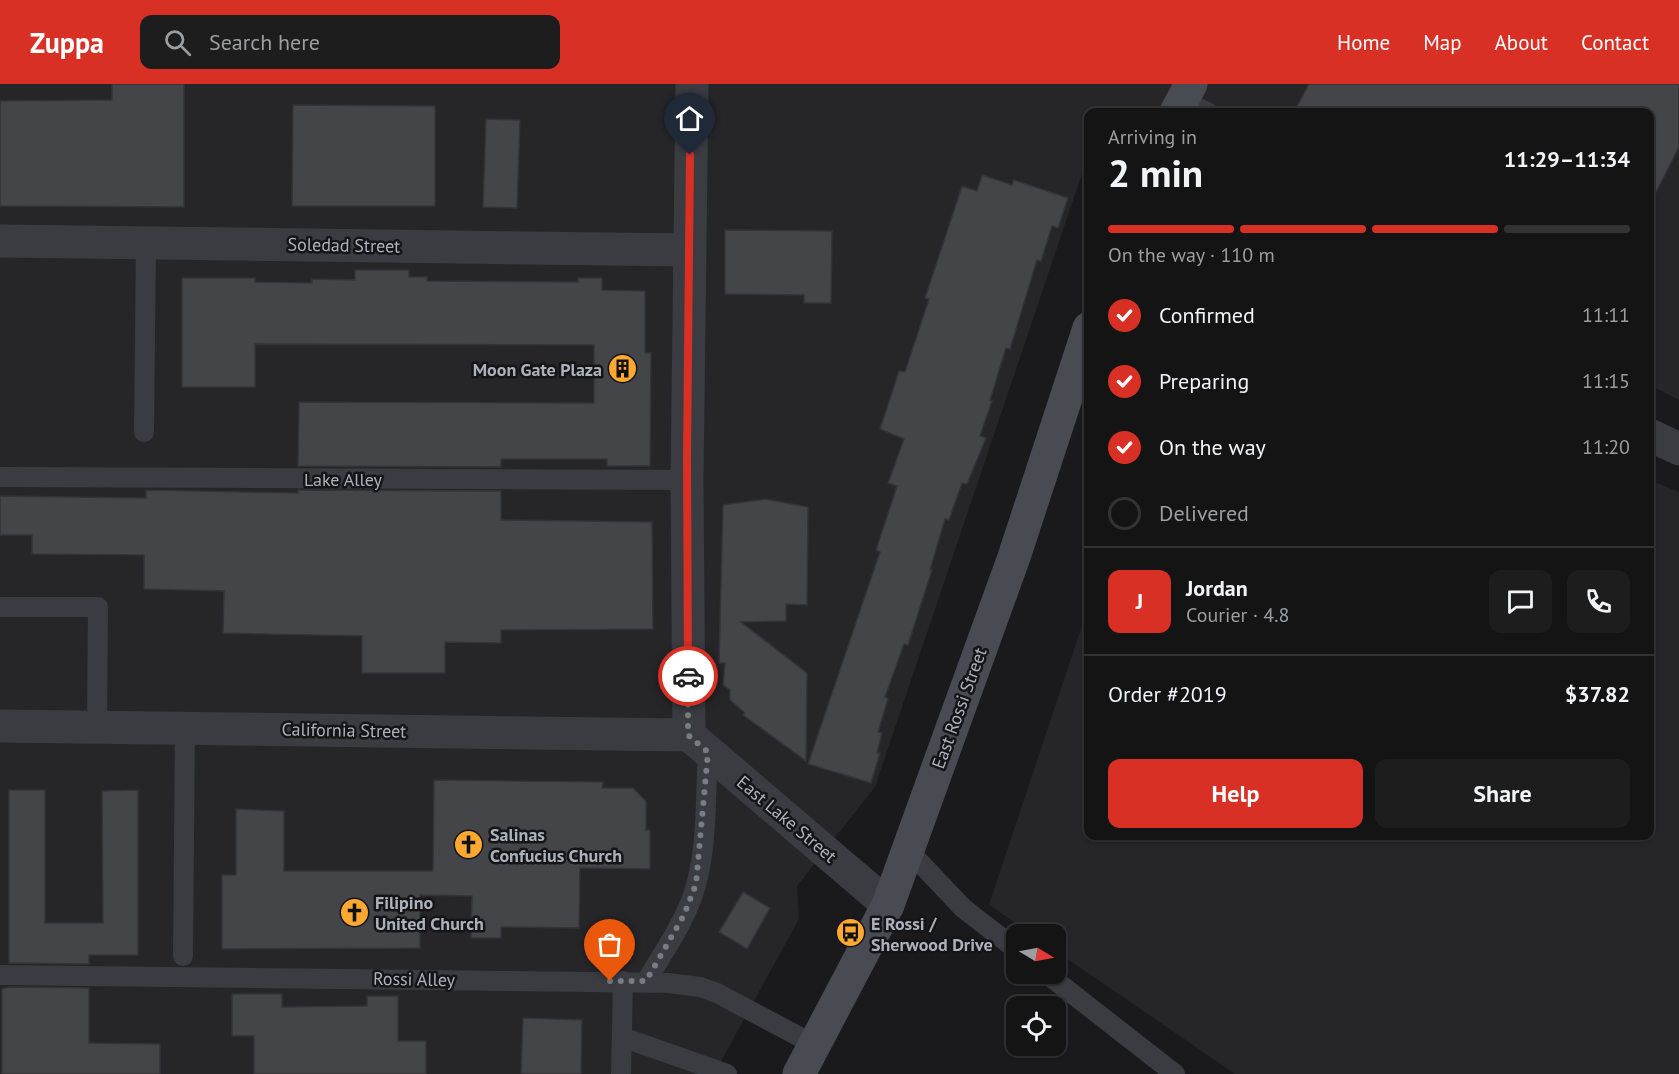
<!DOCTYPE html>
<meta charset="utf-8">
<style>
body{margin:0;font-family:"PT Sans",sans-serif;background:#1d1d1e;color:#f1f3f6;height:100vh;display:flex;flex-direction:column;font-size:22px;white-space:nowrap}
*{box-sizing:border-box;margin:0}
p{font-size:20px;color:#9d9ea0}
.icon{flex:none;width:33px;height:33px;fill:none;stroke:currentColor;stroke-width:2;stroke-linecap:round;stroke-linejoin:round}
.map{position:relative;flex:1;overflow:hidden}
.sheet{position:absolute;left:1084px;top:24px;width:570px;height:732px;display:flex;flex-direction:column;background:#141415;border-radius:12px;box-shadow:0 2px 4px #0004,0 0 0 2px #333334}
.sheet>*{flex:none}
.needle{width:39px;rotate:100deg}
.controls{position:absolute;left:1006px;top:840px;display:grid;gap:12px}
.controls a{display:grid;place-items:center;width:60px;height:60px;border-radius:12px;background:#141415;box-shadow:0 2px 4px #0004,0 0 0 2px #333334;font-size:30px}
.pin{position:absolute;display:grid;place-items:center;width:51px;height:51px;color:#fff;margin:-62px -26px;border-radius:50% 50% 50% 0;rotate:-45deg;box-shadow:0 0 6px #0007}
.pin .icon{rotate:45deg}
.courier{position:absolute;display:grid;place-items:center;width:60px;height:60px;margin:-30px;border:4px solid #d93025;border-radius:50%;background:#fff;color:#222;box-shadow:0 2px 8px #0007}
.headline em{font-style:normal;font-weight:700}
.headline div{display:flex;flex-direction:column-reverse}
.headline{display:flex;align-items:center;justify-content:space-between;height:102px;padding:0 24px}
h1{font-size:39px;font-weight:700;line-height:45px}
.bar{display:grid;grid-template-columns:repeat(4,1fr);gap:9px 6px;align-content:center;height:72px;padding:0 24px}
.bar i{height:8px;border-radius:4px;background:#333334}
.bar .active{background:#d93025}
.bar p{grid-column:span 4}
.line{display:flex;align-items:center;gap:15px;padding:0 24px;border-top:2px solid #333334}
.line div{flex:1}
.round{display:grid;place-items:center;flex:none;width:63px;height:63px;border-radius:12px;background:#1d1d1e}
ol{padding:0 24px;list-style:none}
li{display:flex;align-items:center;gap:18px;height:66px}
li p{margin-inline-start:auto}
li .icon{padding:6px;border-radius:50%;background:#d93025;color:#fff;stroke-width:4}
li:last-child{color:#9d9ea0}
li i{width:33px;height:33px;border:3px solid #333334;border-radius:50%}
.primary-button{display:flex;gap:12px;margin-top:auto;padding:12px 24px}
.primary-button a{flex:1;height:69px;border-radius:12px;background:#d93025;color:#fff;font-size:24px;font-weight:700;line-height:69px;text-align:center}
.primary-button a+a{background:#1d1d1e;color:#f1f3f6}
header{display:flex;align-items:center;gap:36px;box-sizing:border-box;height:84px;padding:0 30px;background:#d93025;color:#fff}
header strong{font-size:28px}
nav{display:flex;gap:33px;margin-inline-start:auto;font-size:21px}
.search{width:420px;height:54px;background:#1d1d1e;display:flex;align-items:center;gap:15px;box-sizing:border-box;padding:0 21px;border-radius:12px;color:#9d9ea0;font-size:22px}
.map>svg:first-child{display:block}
</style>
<header>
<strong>Zuppa</strong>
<div class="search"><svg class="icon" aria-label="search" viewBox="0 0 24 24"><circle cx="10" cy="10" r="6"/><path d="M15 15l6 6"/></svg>Search here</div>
<nav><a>Home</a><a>Map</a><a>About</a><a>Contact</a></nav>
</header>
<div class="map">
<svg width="1679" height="990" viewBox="0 0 1679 990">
<rect width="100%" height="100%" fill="#1a1a1c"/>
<!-- built -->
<g fill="#262629">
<polygon points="0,0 1679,0 1679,316 1650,301 1650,28 1089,28 1089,69 875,703 797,802 799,835 714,990 0,990"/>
<polygon points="1650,396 1679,408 1679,990 1235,990 1056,867 1056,850 1032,850 989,821 1089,521 1089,752 1650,752"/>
</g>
<!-- building -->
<g fill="#444549" stroke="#343438" stroke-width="1.5">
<polygon points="112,0 184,0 184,123 0,122 0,17 112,16"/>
<polygon points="1309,0 1679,0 1679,63 1650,120 1650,28 1294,28"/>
<polygon points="293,21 435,22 435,122 292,122"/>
<polygon points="486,35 520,36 517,124 483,123"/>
<polygon points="982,91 1012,101 1014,96 1068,114 1058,144 1052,142 1041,177 1037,176 1010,265 1006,264 990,316 992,317 980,352 986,354 967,400 962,399 949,436 945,435 930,486 932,486 908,561 904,560 885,613 888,615 878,648 882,649 877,669 880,669 871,699 808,680 880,468 876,466 897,402 888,399 904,355 880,345 899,287 905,288 929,215 925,214 962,102 977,107"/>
<polygon points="725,146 832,147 831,219 804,219 804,211 725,210"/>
<polygon points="355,186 409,186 409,193 427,193 427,197 578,198 578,194 602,194 602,206 645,207 645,269 651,269 650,382 607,382 607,375 501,375 501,383 298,382 299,318 594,319 594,261 255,260 255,303 182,303 182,194 255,194 255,198 312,199 312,195 355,196"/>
<polygon points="146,406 298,409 298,406 501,407 501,436 652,438 653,545 501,546 501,559 445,558 445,589 362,589 362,552 223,549 224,507 144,505 144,471 32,470 32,451 0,451 0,412 146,414"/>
<polygon points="765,415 808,423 807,521 786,520 786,537 741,538 807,589 806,677 743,631 745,629 730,616 730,606 723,601 725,579 719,579 723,421"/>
<polygon points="434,696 603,698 602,704 633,704 646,717 646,746 650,746 650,785 580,784 579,844 501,843 501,854 471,854 472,812 420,811 420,864 222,865 222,791 236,791 236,725 284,727 284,787 433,787"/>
<polygon points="9,706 45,706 45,839 103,839 102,707 138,706 138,871 89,871 89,880 9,879"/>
<polygon points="743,808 770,824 747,865 719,848"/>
<polygon points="9,903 89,904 89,959 160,960 160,990 2,990 2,905"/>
<polygon points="232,910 282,910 282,923 367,922 367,912 398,912 398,957 426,957 426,990 254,990 254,952 232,952"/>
<polygon points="523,934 582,936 581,990 521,990"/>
</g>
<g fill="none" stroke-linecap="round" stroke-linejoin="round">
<!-- lane -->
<g stroke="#3a3c42" stroke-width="20">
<polyline points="1182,17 1207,28"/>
<polyline points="144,348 146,158"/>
<polyline points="0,393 687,396"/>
<polyline points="0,523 98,523 97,642"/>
<polyline points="908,766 963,824 1017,866"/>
<polyline points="183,872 185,643"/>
<polyline points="1047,890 1175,990"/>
<polyline points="0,891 668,899 700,903 717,909 813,960"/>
<path d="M646,898c16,-28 36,-56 47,-87 15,-44 12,-97 15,-143"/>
<polyline points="622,953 727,990"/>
<polyline points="621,990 623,897"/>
</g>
<!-- street -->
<g stroke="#3a3c42" stroke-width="33">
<polyline points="692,0 687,396 689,651 888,821"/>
<polyline points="0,157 688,166"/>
<polyline points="1650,351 1679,365"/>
<polyline points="0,642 689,651"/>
</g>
<!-- secondary -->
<g stroke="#484b52" stroke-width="33">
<polyline points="1176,28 1191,0"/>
<polyline points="799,990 888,821 1014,473 1089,244"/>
</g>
</g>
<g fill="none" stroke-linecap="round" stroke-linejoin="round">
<!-- done -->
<polyline stroke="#787d84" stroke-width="6" stroke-dasharray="0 10.8" points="610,897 646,897 684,831 696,800 708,668 688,651 688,592"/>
<!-- route -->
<polyline stroke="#d93025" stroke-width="8" points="688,592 687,373 690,71"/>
</g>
<!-- icons -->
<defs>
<symbol id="building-disc" viewBox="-11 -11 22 22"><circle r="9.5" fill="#fda831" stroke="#151517"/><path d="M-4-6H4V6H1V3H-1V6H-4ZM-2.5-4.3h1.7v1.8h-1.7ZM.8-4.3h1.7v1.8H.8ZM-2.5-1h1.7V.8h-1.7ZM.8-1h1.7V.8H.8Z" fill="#111"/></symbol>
<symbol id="church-disc" viewBox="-11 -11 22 22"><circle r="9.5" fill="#fda831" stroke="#151517"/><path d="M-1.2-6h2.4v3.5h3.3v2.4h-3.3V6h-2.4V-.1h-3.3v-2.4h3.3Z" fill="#111"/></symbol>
<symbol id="bus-disc" viewBox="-11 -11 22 22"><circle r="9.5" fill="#fda831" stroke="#151517"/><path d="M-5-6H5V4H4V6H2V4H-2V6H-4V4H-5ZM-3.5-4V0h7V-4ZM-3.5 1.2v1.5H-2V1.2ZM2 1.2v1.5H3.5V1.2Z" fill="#111"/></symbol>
</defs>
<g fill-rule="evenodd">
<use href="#building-disc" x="606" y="268" width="33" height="33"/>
<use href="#church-disc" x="452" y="744" width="33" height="33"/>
<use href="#church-disc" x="338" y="812" width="33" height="33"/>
<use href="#bus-disc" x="834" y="832" width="33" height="33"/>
</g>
<g text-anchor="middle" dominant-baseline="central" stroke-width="5" stroke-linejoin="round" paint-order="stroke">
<!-- street labels -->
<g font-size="18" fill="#abb2bc" stroke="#151517">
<text transform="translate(344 161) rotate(1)">Soledad Street</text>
<text x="343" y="395">Lake Alley</text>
<text transform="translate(959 624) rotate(-70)">East Rossi Street</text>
<text transform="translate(344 646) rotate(1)">California Street</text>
<text transform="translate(787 735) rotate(40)">East Lake Street</text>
<text transform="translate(414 895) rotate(1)">Rossi Alley</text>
</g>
<!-- poi labels -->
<g font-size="18" font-weight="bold" fill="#abb2bc" stroke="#151517" text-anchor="start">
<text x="602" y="285" text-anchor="end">Moon Gate Plaza</text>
<text x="490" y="750">Salinas<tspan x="490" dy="21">Confucius Church</tspan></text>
<text x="375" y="818">Filipino<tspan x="375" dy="21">United Church</tspan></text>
<text x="871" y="839">E Rossi /<tspan x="871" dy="21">Sherwood Drive</tspan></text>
</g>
</g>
</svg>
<div class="controls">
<a><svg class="needle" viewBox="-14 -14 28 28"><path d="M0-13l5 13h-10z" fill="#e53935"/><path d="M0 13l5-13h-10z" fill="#9d9ea0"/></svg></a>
<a><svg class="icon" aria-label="locate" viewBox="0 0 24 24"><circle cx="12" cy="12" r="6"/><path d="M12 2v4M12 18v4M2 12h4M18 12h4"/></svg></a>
</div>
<div class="pin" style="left:610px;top:897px;background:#ea580c"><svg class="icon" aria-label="bag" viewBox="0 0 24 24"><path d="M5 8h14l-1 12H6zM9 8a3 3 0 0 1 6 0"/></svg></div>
<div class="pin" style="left:690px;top:71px;background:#1f2937"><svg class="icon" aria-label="home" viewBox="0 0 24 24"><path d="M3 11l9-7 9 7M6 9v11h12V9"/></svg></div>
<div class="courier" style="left:688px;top:592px"><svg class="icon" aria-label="car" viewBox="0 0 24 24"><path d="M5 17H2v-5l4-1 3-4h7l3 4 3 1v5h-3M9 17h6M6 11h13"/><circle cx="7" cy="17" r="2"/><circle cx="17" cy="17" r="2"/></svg></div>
<section class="sheet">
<div class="headline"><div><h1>2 min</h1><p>Arriving in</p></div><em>11:29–11:34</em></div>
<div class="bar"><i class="active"></i><i class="active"></i><i class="active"></i><i></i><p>On the way · 110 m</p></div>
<ol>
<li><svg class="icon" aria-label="check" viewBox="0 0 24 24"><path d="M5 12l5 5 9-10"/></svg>Confirmed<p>11:11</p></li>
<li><svg class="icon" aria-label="check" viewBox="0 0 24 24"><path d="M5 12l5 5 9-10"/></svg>Preparing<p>11:15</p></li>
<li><svg class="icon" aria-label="check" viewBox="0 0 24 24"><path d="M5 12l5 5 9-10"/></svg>On the way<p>11:20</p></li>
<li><i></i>Delivered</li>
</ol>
<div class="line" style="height:108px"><b class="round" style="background:#d93025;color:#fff">J</b><div><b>Jordan</b><p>Courier · 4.8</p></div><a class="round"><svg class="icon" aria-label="chat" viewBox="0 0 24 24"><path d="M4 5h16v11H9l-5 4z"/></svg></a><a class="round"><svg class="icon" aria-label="phone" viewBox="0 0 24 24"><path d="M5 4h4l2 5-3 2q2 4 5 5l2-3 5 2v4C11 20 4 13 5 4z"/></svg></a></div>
<div class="line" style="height:78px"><div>Order #2019</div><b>$37.82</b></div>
<div class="primary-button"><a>Help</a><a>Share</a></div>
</section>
</div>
